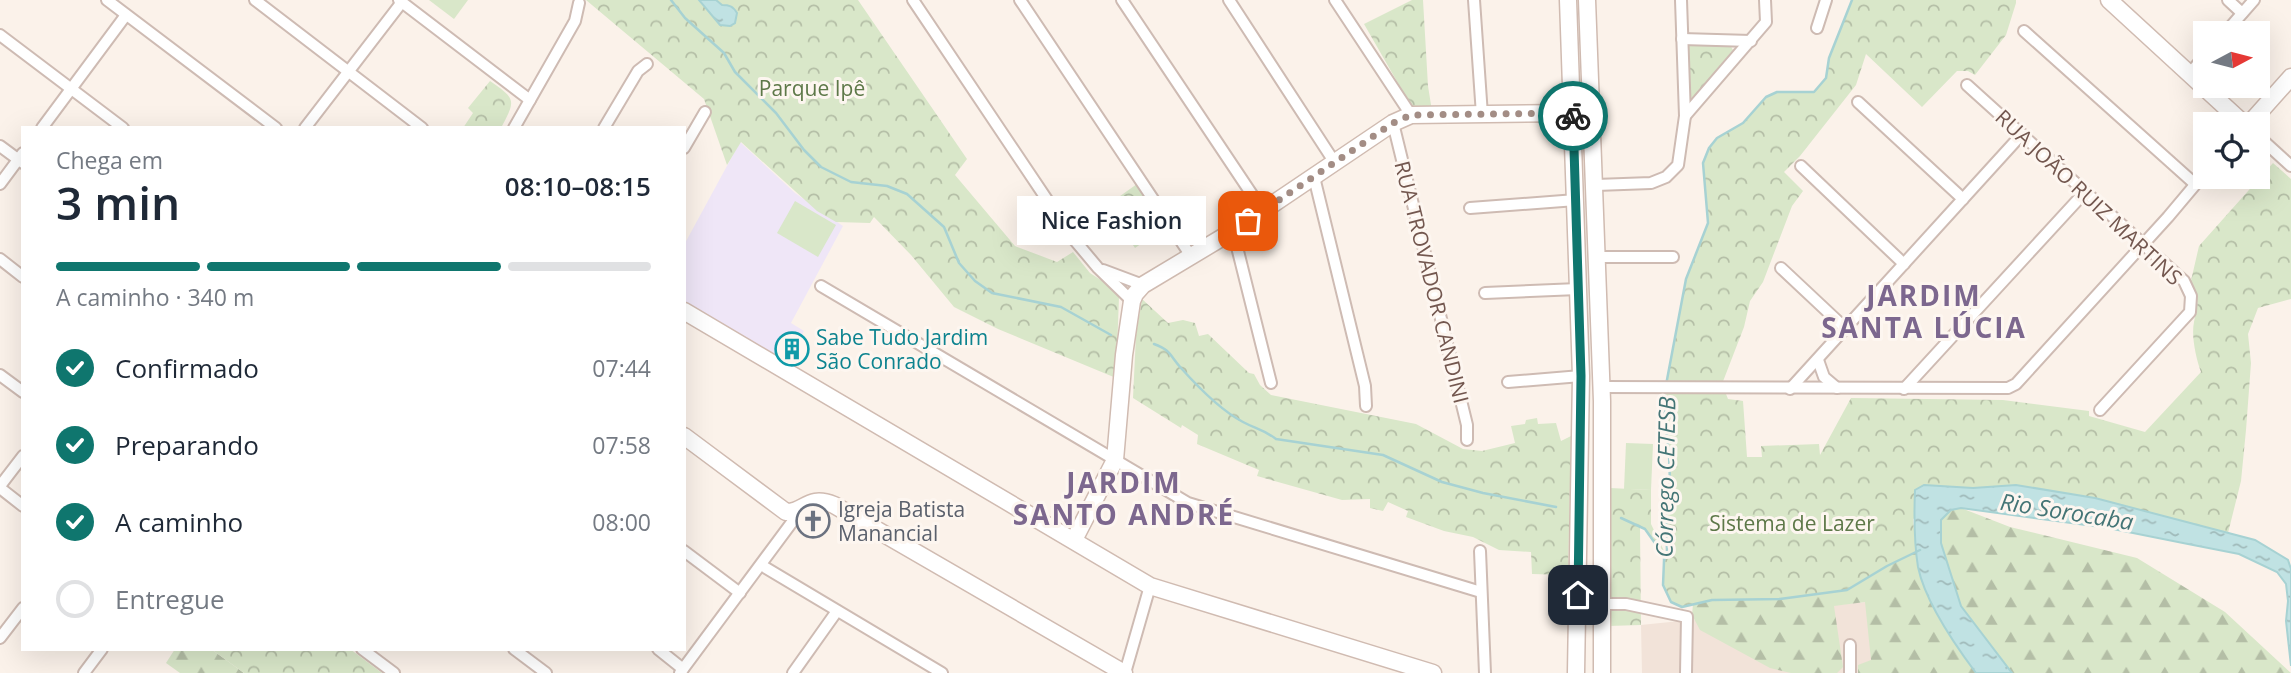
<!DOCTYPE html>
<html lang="pt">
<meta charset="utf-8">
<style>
body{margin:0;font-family:"Open Sans",sans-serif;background:#f6f6f7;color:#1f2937;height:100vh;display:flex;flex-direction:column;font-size:26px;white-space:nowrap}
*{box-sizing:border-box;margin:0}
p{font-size:23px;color:#747a83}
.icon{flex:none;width:38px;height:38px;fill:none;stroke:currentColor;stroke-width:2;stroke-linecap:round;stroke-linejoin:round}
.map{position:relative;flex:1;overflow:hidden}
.side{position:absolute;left:21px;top:126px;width:665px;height:525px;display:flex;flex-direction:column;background:#fff;border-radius:0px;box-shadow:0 7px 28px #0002}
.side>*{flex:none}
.needle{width:46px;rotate:83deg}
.tools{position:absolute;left:2193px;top:21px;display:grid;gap:14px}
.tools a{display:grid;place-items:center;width:77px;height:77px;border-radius:0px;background:#fff;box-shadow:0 7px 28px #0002;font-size:35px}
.pin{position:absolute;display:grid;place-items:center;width:60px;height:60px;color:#fff;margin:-30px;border-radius:14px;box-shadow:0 4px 10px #0006}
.courier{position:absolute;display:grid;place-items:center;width:70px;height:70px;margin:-35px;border:5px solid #0f766e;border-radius:50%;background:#fff;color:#222;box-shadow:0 2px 9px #0007}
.bubble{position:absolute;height:49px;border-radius:0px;background:#fff;box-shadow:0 7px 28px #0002;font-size:23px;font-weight:600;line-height:49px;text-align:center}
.summary em{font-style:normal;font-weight:600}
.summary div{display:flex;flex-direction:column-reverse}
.summary{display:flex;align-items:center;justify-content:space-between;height:119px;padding:0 35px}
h1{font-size:46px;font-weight:600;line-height:52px}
.bar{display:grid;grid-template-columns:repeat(4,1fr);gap:10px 7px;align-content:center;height:84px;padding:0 35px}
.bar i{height:9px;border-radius:5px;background:#e0e1e3}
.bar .active{background:#0f766e}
.bar p{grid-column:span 4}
ol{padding:0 35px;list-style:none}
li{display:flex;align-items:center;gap:21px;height:77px}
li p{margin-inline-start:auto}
li .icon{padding:7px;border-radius:50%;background:#0f766e;color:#fff;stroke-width:4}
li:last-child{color:#747a83}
li i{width:38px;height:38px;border:4px solid #e0e1e3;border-radius:50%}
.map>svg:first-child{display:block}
</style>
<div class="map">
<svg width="2291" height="673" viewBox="0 0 2291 673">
<defs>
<pattern id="forest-firs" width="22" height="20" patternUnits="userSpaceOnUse" patternTransform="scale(1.75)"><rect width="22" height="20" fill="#d9e7c9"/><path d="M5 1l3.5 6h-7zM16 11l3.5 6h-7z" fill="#b4bea6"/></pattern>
<pattern id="park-crowns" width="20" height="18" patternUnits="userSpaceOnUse" patternTransform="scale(1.75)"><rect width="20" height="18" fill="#d9e7c9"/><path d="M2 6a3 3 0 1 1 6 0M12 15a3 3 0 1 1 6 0" fill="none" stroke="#b4bea6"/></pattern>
<pattern id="water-ripples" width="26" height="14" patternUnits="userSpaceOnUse" patternTransform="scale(1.75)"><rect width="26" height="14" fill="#c0e2e3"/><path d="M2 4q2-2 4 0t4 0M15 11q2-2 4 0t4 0" fill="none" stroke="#a0baba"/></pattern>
</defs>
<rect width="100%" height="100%" fill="#fbf2ea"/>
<!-- residential -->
<polygon fill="#f2e3d9" points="1885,600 1942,673 1642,673 1641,625"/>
<!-- education -->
<polygon fill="#efe6f7" points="740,142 795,193 843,226 791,323 804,331 787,362 684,301 684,245"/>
<!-- forest -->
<g fill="url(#forest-firs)">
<polygon points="1961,508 2010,527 2137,558 2225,612 2291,673 2012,673 1961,606 1941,543 1941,520 1951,510"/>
<polygon points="1916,551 1919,569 1968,662 1976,673 1858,673 1858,665 1871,660 1865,602 1834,606 1843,667 1837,673 1791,673 1770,668 1700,630 1692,615 1693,604 1712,600 1780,599 1847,590 1887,566"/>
<polygon points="175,649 211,649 244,673 180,673 166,663"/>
</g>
<!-- park -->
<g fill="url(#park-crowns)">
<polygon points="586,0 858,0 967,159 955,175 1015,246 1057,262 1073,252 1090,273 1110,286 1119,297 1116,378 998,329 954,307 911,255 874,217 870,223 836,222 817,211 741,142 727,165 704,99"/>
<polygon points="1412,0 1423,0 1428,86 1432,111 1414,108 1399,85 1364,24"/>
<path d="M1852,0h164v3l-10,32 -31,40 -7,-4h-11l-35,36 -56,-53 -10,31 -56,71 -16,16 19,19 -11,15 -29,76 -13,19 -6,26 -22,57 6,15 15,2 4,56h15l-1,-11 58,-2 1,11 31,-57 152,2 86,11v5l56,16 56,-60c-5,-14 -10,-36 -7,-50 3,-18 7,-20 -4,-37l9,-39 74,-83 18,16v120l-33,9 -10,26 3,29 -5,67 -5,51 -13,52 -133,-35 -79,-13 -43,3 -60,31 3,32 -29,15 -40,24 -67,9 -68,1 -30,7 -11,-5 -8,-17 1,-24 3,-8 -1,-42 4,-28 -1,-29 -6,-51 23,-124 22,-56 -5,-60 6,-15 8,-10 26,-15 23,-26 11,-5h37l12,-14 3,-20z"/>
<polygon points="1690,43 1730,45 1733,50 1691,101 1688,49"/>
<path d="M490,81c26,18 26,19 11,47h-38l10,-15 -5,-5z"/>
<polygon points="1137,184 1165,227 1135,248 1106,206"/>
<polygon points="1142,299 1168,323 1183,320 1195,323 1199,336 1208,334 1249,373 1254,374 1260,385 1271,395 1416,424 1463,449 1482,451 1515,443 1511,426 1525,424 1526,420 1537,418 1538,424 1556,423 1561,441 1571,436 1568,575 1532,574 1531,552 1499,550 1473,537 1444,531 1406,517 1408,511 1388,502 1383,511 1370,508 1370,499 1342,500 1257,476 1259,470 1197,444 1198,435 1182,425 1181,428 1133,398 1136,335"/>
<polygon points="1610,488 1651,490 1651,524 1665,553 1664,556 1645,529 1640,527 1641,625 1608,626"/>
<polygon points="211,649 350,649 382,673 244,673"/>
</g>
<!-- pitch -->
<g fill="#d9e7c9">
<polygon points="429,0 468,0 454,19"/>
<polygon points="795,201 836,225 818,257 777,233"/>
<polygon points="1626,443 1653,444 1651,490 1624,489"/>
</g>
<!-- water -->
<g fill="url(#water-ripples)" stroke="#a7d2d3" stroke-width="2">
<path d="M699,0h17l6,5c7,0 11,1 15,8l-2,10 -5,3 -10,-1z"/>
<path d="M1924,485l49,3 43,-3 79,13 160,42 33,20 3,9v97l-5,-45 2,-20 -2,-17 -9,-12 -38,-18 -51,-10 -80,-16 -147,-20 -10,2 -10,10v23l20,63 51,67h-36c-21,-28 -51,-72 -58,-106 -4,-25 -4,-52 -3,-77z"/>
</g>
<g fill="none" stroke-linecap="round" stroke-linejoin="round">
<!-- stream -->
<g stroke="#a7d2d3" stroke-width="2.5">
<polyline points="671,0 685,18 724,53 735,72 776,113 804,150 821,167 851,182 887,186 907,194 944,227 959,263 975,281 992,293 1061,307 1111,335"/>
<path d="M1154,344c17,6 16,12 27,24 17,19 39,42 62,54 13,7 20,7 33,17l107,16 59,27 41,11 73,14"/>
<polyline points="1666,385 1686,279 1708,223 1703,163 1709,148 1717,138 1743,123 1766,97 1777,92 1814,92 1826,78 1829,58 1852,0"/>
<polyline points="1665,391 1663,403 1669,454 1670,483 1666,511 1667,553 1664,561 1663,585 1671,602 1682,607 1712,600 1780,599 1847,590 1887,566 1920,550"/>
<polyline points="1621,518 1645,529 1664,556 1664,560"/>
</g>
<defs>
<g id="street">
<polyline points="107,0 276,128"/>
<polyline points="255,0 422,128"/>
<polyline points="399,0 530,100"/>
<polyline points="913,0 1072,237 1098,268 1132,301"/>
<polyline points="1020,0 1191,256"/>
<polyline points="1122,0 1263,211"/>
<polyline points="1229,0 1335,163"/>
<polyline points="1335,0 1411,115"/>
<polyline points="1474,0 1482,115"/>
<polyline points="2228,0 2242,13"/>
<polyline points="1817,28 1826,0"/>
<polyline points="2024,31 2195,184"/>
<polyline points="2225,33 2254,0"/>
<polyline points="0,35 123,128"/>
<polyline points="1682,39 1751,41"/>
<polyline points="2189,74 2205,56"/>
<polyline points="1967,85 2184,281 2191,296 2190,312 2100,410"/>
<polyline points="1858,102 1963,199"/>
<polyline points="1685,116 1766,22 1765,0"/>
<polyline points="1393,123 1467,425 1467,440"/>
<polyline points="42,128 126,15"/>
<polyline points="305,128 402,2"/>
<polyline points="514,128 575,21 579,3"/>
<polyline points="604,128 638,71 647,64"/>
<polyline points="2258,136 2291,166"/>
<polyline points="0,146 23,163"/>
<polyline points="684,148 705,112"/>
<polyline points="1801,166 1904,264"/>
<polyline points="1314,177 1365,386 1366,406"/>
<polyline points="0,184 23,153"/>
<polyline points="1596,185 1651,183 1666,177 1678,165 1685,116 1681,0"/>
<polyline points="1470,208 1576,200"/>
<polyline points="1233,231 1271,383"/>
<polyline points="1597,257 1673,257"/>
<polyline points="0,259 23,277"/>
<polyline points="1781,268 1845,328"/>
<polyline points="1103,270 1143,285"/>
<polyline points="821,286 1188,503 1481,592"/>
<polyline points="1485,293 1578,289"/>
<polyline points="1818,360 1824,377 1837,388"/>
<polyline points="0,375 23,392"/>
<polyline points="1508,382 1581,376"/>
<polyline points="1601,387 2008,388 2016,384 2168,217 2205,173"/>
<polyline points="1790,389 2022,134"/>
<polyline points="1904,389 2085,192"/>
<polyline points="0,486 23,456"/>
<polyline points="0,488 23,506"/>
<polyline points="684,551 740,593"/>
<polyline points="1480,551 1485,673"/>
<polyline points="761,565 942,673"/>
<polyline points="1602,604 1626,604 1687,617 1686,673"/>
<polyline points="0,638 23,608"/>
<polyline points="362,649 394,673"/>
<polyline points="514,649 546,673"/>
<polyline points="658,649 683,669"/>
<polyline points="84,673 102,649"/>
<polyline points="680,673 801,510"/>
<polyline points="793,673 837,611"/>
<polyline points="1125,673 1150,586"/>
<polyline points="1850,673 1850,645"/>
</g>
<g id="secondary">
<polyline points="1568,0 1581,376 1576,673"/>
<polyline points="1587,0 1602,401 1602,673"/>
<polyline points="2109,0 2244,124"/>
<polyline points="2249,124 2291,77"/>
<polyline points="684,311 1150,586 1433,673"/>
<path d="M684,436l102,76c19,1 21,-18 48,-7l290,168"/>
<polyline points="1074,540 1115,460 1124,355 1132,301 1135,294 1143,285 1233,231 1393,123 1411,115 1573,113"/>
</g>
</defs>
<!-- street casing -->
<use href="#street" stroke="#cebbb3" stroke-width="14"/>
<!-- secondary casing -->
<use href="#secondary" stroke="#d0bbb1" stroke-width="19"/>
<!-- street -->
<use href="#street" stroke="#fff" stroke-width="10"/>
<!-- secondary -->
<use href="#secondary" stroke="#fff" stroke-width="16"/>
</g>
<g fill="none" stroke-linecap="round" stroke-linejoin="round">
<!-- done -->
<polyline stroke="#a38d85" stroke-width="7" stroke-dasharray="0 12.6" points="1248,221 1393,123 1411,115 1573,113 1573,116"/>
<!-- route -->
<polyline stroke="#0f766e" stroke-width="9" points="1573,116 1581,376 1578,595"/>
</g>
<!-- icons -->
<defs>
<symbol id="building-ring" viewBox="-11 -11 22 22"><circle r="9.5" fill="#fdf6f0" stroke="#0f9aa8" stroke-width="1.5"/><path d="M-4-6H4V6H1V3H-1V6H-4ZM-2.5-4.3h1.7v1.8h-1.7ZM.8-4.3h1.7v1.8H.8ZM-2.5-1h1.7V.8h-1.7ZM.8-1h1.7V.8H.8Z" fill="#0f9aa8"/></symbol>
<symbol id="church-ring" viewBox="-11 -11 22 22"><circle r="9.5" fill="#fdf6f0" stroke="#6b7280" stroke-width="1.5"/><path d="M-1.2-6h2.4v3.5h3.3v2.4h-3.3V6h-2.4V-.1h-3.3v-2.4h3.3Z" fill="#6b7280"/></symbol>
</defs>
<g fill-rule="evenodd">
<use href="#building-ring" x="773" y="330" width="38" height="38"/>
<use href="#church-ring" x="794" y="502" width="38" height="38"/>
</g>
<g text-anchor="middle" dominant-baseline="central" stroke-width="6" stroke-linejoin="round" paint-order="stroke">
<!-- park labels -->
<g font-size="21" fill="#5d7848" stroke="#fdf6f0">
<text x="812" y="88">Parque Ipê</text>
<text x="1792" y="523">Sistema de Lazer</text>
</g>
<!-- street labels -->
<g font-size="21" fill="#73574f" stroke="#fdf6f0">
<text transform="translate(2089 197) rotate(43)">RUA JOÃO RUIZ MARTINS</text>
<text transform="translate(1432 282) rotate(76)">RUA TROVADOR CANDINI</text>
</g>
<!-- culture labels -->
<g font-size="21" fill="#0d838f" stroke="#fdf6f0" text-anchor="start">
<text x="816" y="337">Sabe Tudo Jardim<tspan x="816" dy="24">São Conrado</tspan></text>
</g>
<!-- worship labels -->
<g font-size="21" fill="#5b616d" stroke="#fdf6f0" text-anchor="start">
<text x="838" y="509">Igreja Batista<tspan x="838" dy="24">Manancial</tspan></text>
</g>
<!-- water labels -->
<g font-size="23" font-style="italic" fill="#447576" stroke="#fdf6f0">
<text transform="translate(1665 477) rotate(-89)">Córrego CETESB</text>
<text transform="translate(2067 511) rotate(9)">Rio Sorocaba</text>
</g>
<!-- district labels -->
<g font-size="28" font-weight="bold" letter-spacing="2" fill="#7c678e" stroke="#fdf6f0">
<text x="1924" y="295">JARDIM<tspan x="1924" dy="32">SANTA LÚCIA</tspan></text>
<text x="1124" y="482">JARDIM<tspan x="1124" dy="32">SANTO ANDRÉ</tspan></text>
</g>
</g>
</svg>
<div class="tools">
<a><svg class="needle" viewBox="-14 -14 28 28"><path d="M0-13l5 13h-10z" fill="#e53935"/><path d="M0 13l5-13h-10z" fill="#747a83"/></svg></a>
<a><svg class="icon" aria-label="locate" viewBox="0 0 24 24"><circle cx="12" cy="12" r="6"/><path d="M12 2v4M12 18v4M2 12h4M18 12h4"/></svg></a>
</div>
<div class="pin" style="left:1248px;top:221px;background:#ea580c"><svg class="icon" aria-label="bag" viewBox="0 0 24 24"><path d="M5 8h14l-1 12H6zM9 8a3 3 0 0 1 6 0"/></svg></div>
<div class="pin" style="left:1578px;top:595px;background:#1f2937"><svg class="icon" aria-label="home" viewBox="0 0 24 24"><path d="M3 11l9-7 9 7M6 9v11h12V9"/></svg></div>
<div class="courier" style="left:1573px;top:116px"><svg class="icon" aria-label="bike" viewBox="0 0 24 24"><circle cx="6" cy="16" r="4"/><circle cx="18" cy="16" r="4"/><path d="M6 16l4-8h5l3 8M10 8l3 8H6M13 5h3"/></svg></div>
<div class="bubble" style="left:1017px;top:196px;width:189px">Nice Fashion</div>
<section class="side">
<div class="summary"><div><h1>3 min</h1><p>Chega em</p></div><em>08:10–08:15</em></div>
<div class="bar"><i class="active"></i><i class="active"></i><i class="active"></i><i></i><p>A caminho · 340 m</p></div>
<ol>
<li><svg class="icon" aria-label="check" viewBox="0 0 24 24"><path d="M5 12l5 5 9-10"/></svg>Confirmado<p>07:44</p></li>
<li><svg class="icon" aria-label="check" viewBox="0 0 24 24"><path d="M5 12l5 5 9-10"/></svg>Preparando<p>07:58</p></li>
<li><svg class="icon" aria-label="check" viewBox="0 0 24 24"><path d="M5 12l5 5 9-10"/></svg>A caminho<p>08:00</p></li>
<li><i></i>Entregue</li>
</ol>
</section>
</div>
